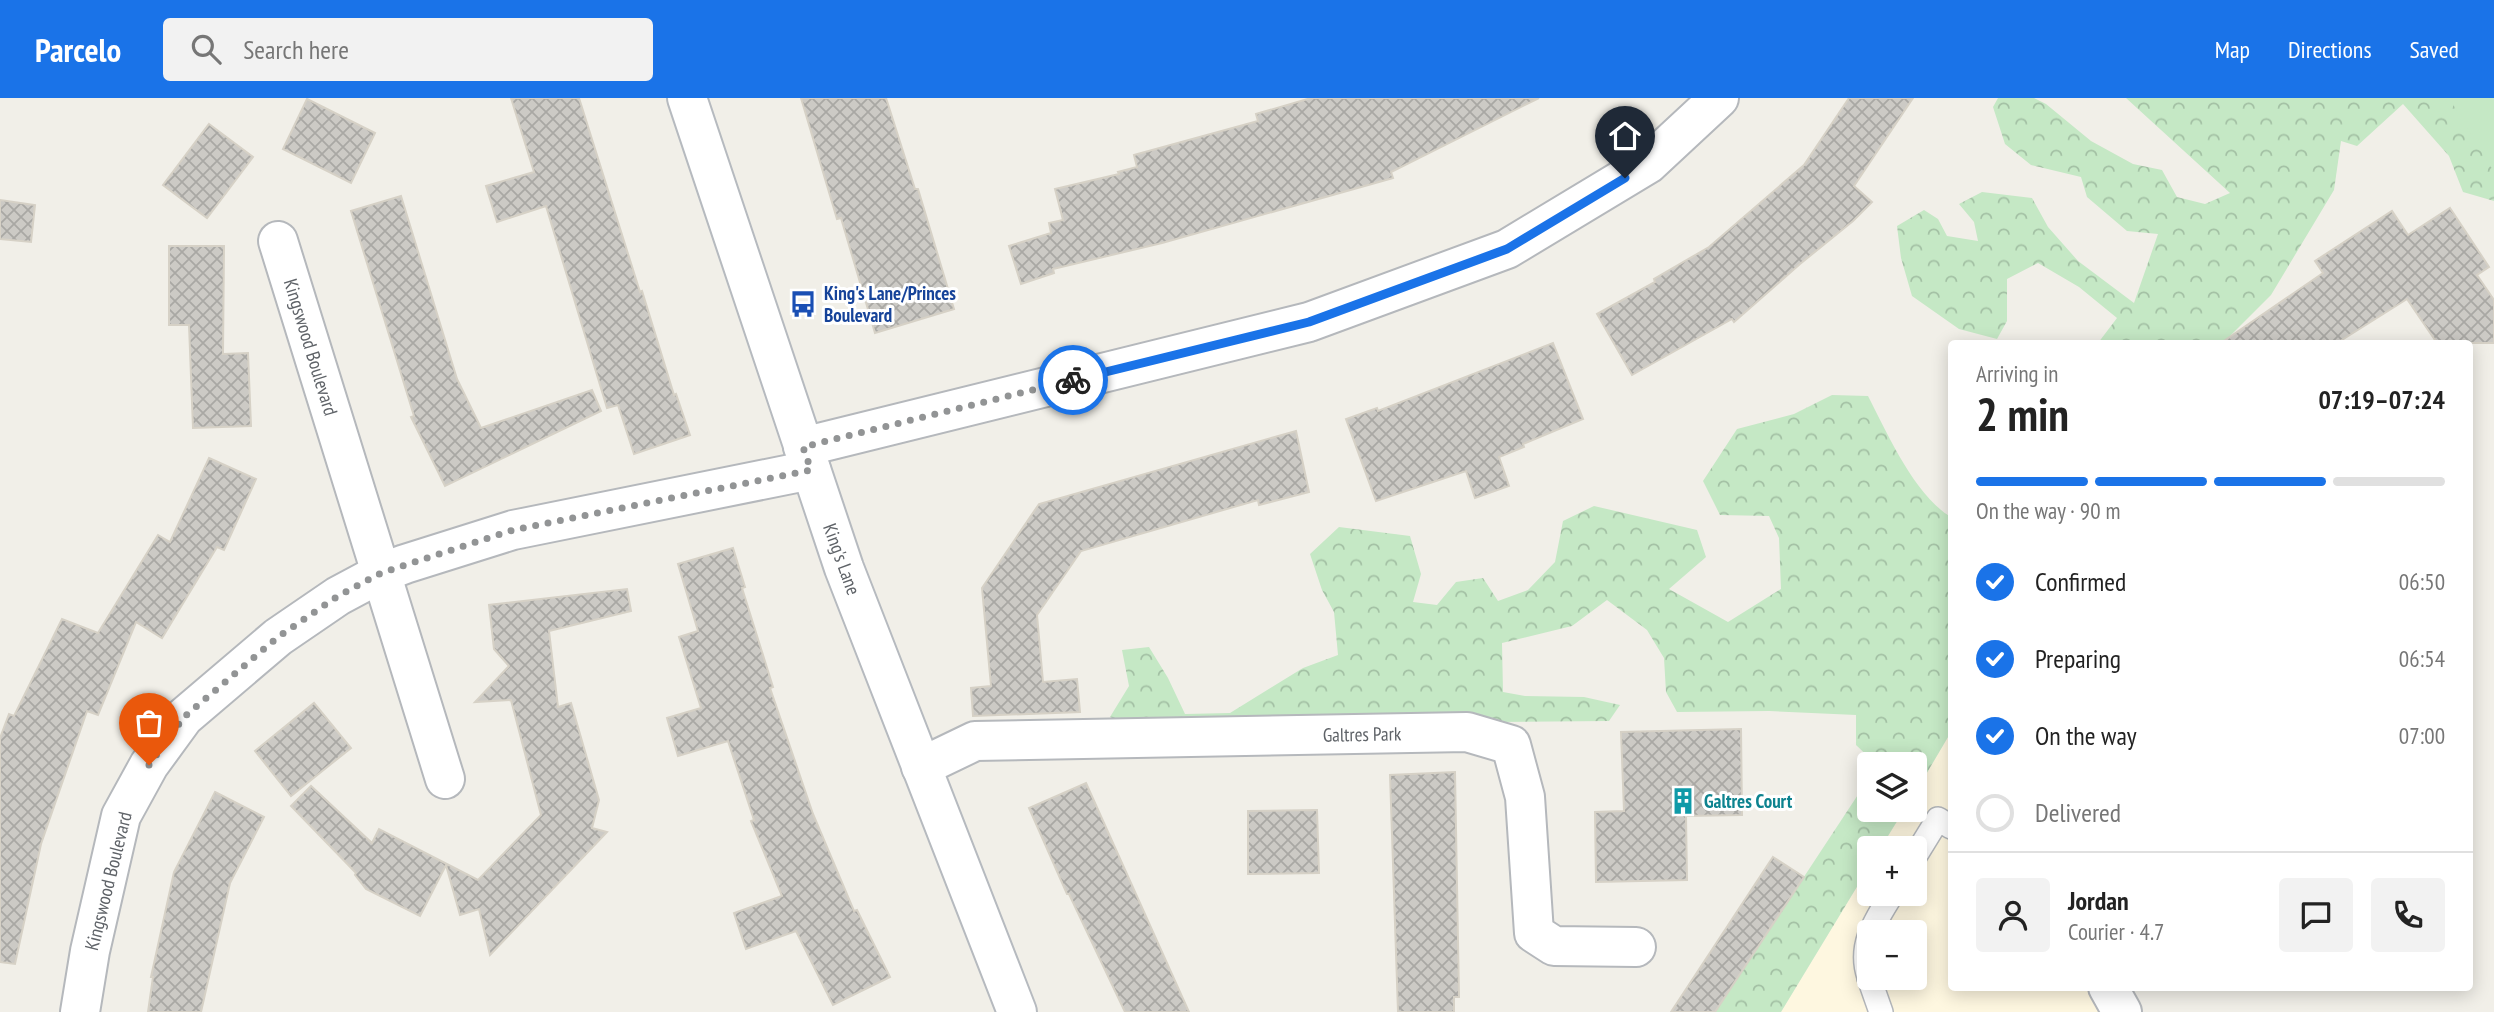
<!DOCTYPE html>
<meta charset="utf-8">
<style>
body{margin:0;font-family:"PT Sans Narrow",sans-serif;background:#f2f2f2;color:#222;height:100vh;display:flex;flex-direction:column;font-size:26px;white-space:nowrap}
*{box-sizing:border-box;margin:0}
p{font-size:23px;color:#767676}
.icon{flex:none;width:38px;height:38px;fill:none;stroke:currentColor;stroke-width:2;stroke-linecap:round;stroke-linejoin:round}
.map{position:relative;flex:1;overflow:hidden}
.panel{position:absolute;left:1948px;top:242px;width:525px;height:651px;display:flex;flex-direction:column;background:#fff;border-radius:7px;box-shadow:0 4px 18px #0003}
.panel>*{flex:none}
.buttons{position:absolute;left:1857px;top:654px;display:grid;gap:14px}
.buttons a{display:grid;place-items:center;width:70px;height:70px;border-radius:7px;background:#fff;box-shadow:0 4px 18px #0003;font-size:35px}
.pin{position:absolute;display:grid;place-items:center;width:60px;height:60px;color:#fff;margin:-72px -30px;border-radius:50% 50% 50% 0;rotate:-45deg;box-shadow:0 0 7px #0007}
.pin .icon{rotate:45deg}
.courier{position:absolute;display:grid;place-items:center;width:70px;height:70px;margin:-35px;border:5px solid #1a73e8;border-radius:50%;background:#fff;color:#222;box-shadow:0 2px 9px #0007}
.summary em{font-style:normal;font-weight:700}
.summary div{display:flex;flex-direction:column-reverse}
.summary{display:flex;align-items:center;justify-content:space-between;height:119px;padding:0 28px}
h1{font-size:46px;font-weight:700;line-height:52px}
.bar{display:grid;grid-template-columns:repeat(4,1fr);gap:10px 7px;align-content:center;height:84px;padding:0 28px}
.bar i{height:9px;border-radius:5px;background:#e0e0e0}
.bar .current{background:#1a73e8}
.bar p{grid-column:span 4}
.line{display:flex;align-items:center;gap:18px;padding:0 28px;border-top:2px solid #e0e0e0}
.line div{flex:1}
.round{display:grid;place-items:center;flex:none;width:74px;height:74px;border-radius:7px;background:#f2f2f2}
ol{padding:0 28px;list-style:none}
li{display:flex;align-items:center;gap:21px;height:77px}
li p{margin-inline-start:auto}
li .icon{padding:7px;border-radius:50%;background:#1a73e8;color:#fff;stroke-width:4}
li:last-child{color:#767676}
li i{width:38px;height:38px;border:4px solid #e0e0e0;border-radius:50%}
header{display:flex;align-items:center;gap:42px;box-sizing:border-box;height:98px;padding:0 35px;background:#1a73e8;color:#fff}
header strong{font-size:33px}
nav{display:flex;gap:38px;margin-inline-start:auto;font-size:24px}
.search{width:490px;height:63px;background:#f2f2f2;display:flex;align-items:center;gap:18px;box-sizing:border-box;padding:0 24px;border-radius:7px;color:#767676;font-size:26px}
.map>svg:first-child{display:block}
</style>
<header>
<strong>Parcelo</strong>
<div class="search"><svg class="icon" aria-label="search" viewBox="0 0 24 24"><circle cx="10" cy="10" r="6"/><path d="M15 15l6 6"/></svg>Search here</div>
<nav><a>Map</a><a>Directions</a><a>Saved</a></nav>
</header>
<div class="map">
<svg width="2494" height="914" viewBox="0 0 2494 914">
<defs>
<pattern id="forest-crowns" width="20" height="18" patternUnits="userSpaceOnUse" patternTransform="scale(1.75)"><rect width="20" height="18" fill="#c5e8c5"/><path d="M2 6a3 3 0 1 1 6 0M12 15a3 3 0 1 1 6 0" fill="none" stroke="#a3c0a4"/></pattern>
<pattern id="building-cross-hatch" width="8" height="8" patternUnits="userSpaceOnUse" patternTransform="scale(1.75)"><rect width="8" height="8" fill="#cccac5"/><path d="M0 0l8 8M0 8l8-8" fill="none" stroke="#a9a8a4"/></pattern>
</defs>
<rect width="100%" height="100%" fill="#f1efe8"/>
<!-- commercial -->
<path fill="#fef7e0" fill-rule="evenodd" d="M1951,634v255h142l11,25h-323l88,-145v27h45v-45h-34l24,-39h10l1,-17zM1869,835h45v45h-45z"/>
<!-- forest -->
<g fill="url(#forest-crowns)">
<polygon points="1998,0 2034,0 2046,6 2091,43 2133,66 2162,72 2177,99 2205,106 2230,95 2126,0 2464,0 2494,27 2494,103 2463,94 2449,58 2403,6 2357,48 2341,43 2334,92 2271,197 2229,239 2227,245 2098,245 2117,220 2079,189 2038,165 2007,181 2007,223 1997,241 1959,231 1912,198 1901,160 1897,128 1924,112 1938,121 1947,138 1978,143 1974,124 1959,106 1982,94 2032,100 2048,129 2078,163 2134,205 2158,136 2127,133 2087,99 2081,79 2031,67 2005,46 1993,9"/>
<path d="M1832,297l36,1c19,37 47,100 83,121v215l-36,61 -1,-28h-37l-21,-20v-30l-87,-4 -92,1 -11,-20 -2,-34 -17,-28 -40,-30 -35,26 -70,17 1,49 22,4 59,1 36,8 -11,16 -482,4 -17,-8 19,-31 -7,-36 27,-3 19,31 17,36 45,-1 73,-45 35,-13 -4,-43 -12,-22 -12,-36 29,-27 71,9 11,38 -8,28 24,3 19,-23 27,-4 15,23 30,-11 27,-28 8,-41 31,-15 103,24 9,27 -37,32 59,33 53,-33 -2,-51 -10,-22 -49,-1 -17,-34 34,-52 57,-15z"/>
<polygon points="1869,680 1869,712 1904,712 1880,751 1869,751 1869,769 1781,914 1715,914"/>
</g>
<!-- garden -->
<polygon fill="#c5e8c5" points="2449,0 2494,0 2494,74"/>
<!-- building -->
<g fill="url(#building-cross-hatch)" stroke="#d6d1c6" stroke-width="2">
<polygon points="511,0 579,0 640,194 642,193 674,297 676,296 690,337 634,356 618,307 607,310 546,108 497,124 486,88 534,74"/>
<polygon points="801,0 886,0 915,91 918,91 954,211 875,235 841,120 837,121"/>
<polygon points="1311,0 1539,0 1391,74 1393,80 1162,145 1053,171 1054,175 1021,186 1009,148 1051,135 1049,125 1063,122 1055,91 1119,76 1118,74 1137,69 1134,57 1258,23 1256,16"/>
<polygon points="1849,0 1913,0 1854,88 1872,104 1853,123 1800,166 1734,224 1732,221 1632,277 1597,216 1655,184 1654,181 1709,149 1804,67"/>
<polygon points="307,1 375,35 351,85 283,51"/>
<polygon points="209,26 253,59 207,120 163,87"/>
<polygon points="401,98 457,281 481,330 592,292 601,313 445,388 411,319 414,318 351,113"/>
<polygon points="0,102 35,107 31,144 0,141"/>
<polygon points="2450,110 2489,169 2477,177 2494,202 2494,245 2437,245 2407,201 2337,245 2221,245 2323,175 2315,163 2392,113 2408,137"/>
<polygon points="169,148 224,148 223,256 248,255 251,328 193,330 189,227 169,227"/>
<polygon points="1553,245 1583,321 1523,346 1524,349 1499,359 1509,388 1475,400 1466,373 1376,403 1346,321 1377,310 1378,313"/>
<polygon points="1296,333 1309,394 1259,407 1258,402 1081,453 1037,517 1043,584 1077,581 1080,614 973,618 971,590 991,588 982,490 1039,406"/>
<polygon points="209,360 256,381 224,452 217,449 162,540 136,524 98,617 87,613 41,746 15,866 0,864 0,640 9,616 14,618 62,521 98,535 158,437 170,444"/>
<polygon points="733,450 745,489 742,490 773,589 770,590 813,716 854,813 857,812 890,879 833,907 796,833 746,851 734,815 782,798 751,723 754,722 728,643 678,658 667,620 701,610 679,539 698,533 678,466"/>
<polygon points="627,491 631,513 549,533 558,609 571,605 599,702 592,730 607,734 490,857 479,811 460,817 446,767 420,818 366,791 355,777 356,775 291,708 311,688 372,745 379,731 478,782 541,717 511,602 475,604 509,568 494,551 489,507"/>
<polygon points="314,605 351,650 291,698 255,653"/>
<polygon points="1741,631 1742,717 1686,718 1687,782 1596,784 1595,714 1624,713 1621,634"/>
<polygon points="1455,674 1459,899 1454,899 1454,914 1398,914 1390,677"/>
<polygon points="1086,685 1108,734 1189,914 1125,914 1069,796 1067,796 1029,710"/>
<polygon points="215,694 264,719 230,785 201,914 148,914 153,879 151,879 174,774"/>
<polygon points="1317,712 1319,775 1248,776 1248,713"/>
<polygon points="1773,759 1804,779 1715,914 1671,914"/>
</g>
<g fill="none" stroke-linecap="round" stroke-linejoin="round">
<defs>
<g id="lane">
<polyline points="1914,760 1938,721 1951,729"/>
<path d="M1869,879c-11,-32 7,-57 23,-83"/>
<polyline points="1869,880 1881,914"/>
</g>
<g id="street">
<polyline points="278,143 445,681"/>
<polyline points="803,349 1309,224 1507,151 1648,66 1719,0"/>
<polyline points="921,669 975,643 1467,634 1511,647 1525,699 1534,835 1554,848 1636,849"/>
<polyline points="2108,889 2122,914"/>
<polyline points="80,914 90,853 121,718 149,667 184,619 278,539 338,498 381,475 405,466 513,432 811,372"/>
</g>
<polyline id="secondary" points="687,0 844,470 1017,914"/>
</defs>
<!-- lane casing -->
<use href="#lane" stroke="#b5b8bc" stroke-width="26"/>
<!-- street casing -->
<use href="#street" stroke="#b5b8bc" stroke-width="42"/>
<!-- secondary casing -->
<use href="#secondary" stroke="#b6babf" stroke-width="42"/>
<!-- lane -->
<use href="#lane" stroke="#fff" stroke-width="23"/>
<!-- street -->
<use href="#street" stroke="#fff" stroke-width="38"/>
<!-- secondary -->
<use href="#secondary" stroke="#fff" stroke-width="38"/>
</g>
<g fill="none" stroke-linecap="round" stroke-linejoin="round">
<!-- done -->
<polyline stroke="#929495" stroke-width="7" stroke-dasharray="0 12.6" points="149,667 184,619 278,539 338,498 381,475 513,432 811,372 803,349 1073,282"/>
<!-- route -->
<polyline stroke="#1a73e8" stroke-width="9" points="1073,282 1309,224 1507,151 1625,80"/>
</g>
<!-- icons -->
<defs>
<symbol id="bus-bare" viewBox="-9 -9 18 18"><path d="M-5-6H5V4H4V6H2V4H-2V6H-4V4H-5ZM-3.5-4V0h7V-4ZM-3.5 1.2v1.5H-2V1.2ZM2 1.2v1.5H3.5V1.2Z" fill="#1a4fb4" stroke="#fff" stroke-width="2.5" paint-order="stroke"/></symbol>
<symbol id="building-bare" viewBox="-9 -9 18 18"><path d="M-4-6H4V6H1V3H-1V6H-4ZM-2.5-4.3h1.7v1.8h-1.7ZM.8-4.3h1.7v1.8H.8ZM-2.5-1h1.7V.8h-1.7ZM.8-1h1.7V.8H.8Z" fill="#0f9aa8" stroke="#fff" stroke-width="2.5" paint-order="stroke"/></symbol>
</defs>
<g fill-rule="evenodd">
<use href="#bus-bare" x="784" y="187" width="38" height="38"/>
<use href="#building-bare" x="1664" y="684" width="38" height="38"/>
</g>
<g text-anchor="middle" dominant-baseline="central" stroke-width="6" stroke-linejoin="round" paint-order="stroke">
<!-- transit labels -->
<g font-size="19" font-weight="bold" fill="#164399" stroke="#fff" text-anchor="start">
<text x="824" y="195">King's Lane/Princes<tspan x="824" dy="22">Boulevard</tspan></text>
</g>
<!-- street labels -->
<g font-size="19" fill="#5f6368" stroke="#fff">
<text transform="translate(311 249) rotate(73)">Kingswood Boulevard</text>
<text transform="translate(842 461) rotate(70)">King's Lane</text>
<text transform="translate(1362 636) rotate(-1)">Galtres Park</text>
<text transform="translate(108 783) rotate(-76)">Kingswood Boulevard</text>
</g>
<!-- culture labels -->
<g font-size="19" font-weight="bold" fill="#0d838f" stroke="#fff" text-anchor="start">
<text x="1704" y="703">Galtres Court</text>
</g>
</g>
</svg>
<div class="buttons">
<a><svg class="icon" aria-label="layers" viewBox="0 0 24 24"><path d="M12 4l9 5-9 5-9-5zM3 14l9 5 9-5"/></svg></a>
<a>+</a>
<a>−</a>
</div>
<div class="pin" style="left:149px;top:667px;background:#ea580c"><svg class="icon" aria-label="bag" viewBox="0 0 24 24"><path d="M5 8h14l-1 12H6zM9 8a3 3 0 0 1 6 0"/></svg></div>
<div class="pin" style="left:1625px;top:80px;background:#1f2937"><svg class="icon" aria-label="home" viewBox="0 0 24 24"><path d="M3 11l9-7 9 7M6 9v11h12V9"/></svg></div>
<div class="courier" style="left:1073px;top:282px"><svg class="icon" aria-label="bike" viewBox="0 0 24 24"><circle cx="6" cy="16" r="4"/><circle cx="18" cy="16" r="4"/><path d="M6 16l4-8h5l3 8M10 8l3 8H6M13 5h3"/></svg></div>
<section class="panel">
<div class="summary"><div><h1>2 min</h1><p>Arriving in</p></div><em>07:19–07:24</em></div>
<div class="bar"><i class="current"></i><i class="current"></i><i class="current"></i><i></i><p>On the way · 90 m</p></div>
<ol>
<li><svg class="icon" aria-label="check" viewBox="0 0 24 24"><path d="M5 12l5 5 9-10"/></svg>Confirmed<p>06:50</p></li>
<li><svg class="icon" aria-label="check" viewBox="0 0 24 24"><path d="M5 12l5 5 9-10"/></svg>Preparing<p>06:54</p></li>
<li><svg class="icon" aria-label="check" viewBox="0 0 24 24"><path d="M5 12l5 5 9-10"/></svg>On the way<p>07:00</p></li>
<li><i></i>Delivered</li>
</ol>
<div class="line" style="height:126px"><a class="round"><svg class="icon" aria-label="person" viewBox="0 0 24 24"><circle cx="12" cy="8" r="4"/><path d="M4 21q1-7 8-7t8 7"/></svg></a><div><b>Jordan</b><p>Courier · 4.7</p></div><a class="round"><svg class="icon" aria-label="chat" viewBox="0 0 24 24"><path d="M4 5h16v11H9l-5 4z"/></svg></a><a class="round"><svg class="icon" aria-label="phone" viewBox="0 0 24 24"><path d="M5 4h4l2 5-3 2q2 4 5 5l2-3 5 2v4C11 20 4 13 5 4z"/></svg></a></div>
</section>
</div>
